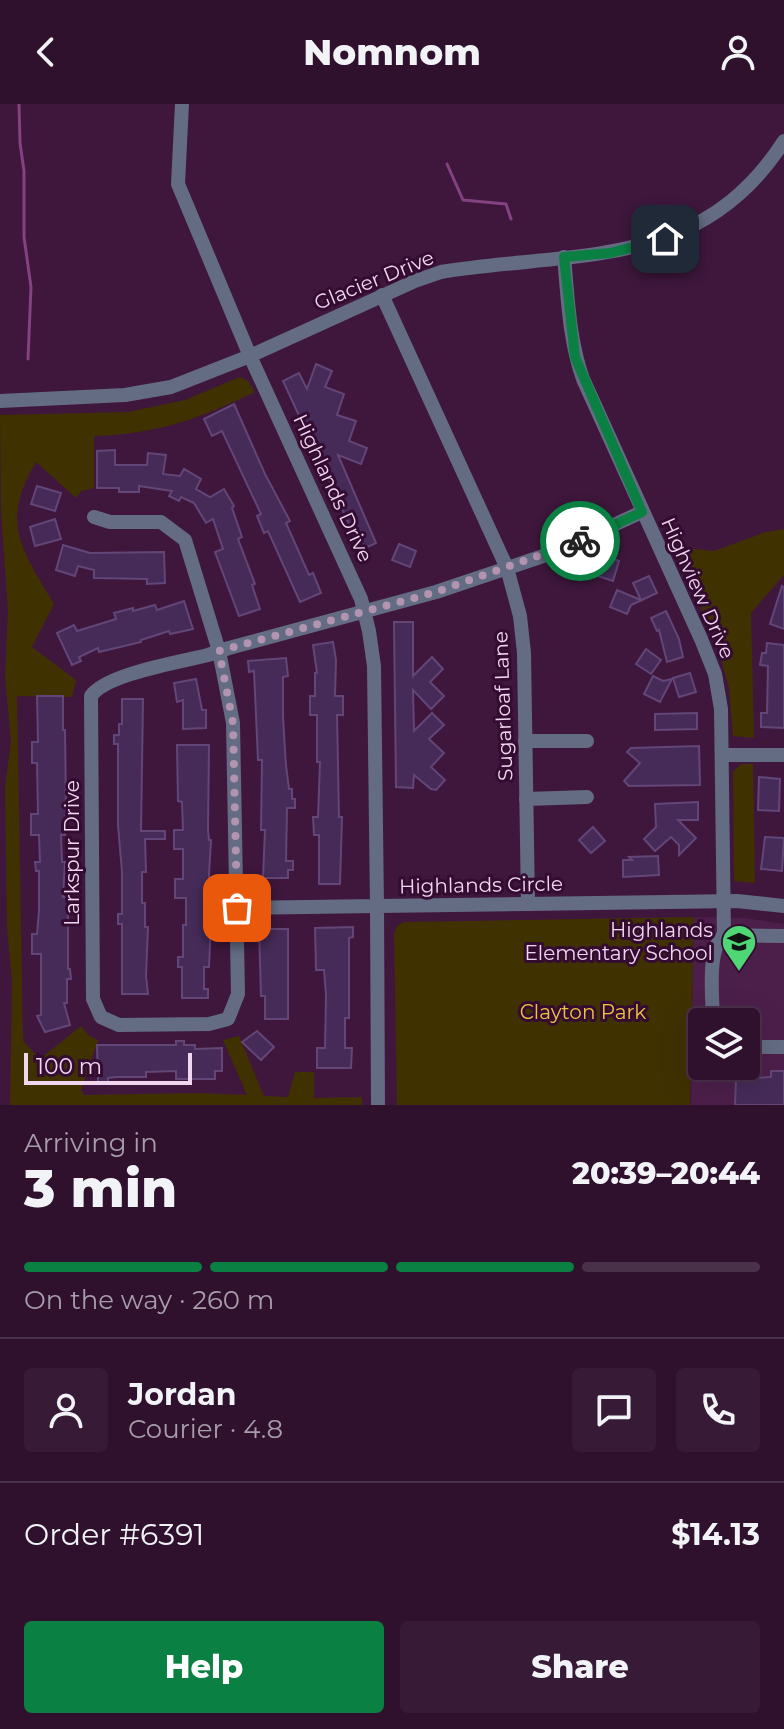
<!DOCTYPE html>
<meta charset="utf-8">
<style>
body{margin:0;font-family:Montserrat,sans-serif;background:#371a36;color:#f1f3f6;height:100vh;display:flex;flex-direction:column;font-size:30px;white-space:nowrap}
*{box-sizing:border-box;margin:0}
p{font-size:26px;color:#a79daa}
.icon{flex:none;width:44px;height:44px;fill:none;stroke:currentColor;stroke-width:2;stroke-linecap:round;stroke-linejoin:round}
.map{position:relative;height:1001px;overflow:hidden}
.panel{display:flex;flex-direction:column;background:#2f112e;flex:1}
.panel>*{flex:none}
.tools{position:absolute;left:688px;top:904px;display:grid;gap:16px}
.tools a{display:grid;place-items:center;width:72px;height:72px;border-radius:8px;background:#2f112e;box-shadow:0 8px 32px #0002,0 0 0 2px #4a314a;font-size:40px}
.scale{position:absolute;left:24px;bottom:20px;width:168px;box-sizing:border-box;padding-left:8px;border:4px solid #f0d6ee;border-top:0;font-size:22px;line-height:28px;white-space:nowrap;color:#f0d6ee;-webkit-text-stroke:6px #340c32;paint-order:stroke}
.pin{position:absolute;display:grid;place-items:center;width:68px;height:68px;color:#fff;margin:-34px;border-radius:16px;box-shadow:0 4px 12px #0006}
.courier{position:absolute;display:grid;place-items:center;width:80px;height:80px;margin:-40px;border:6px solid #0b8043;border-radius:50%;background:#fff;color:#222;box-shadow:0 2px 10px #0007}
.headline em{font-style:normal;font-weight:800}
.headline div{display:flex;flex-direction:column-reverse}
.headline{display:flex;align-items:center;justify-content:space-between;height:136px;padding:0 24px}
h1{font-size:52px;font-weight:800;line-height:60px}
.bar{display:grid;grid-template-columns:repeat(4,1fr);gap:12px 8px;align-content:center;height:96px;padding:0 24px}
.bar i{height:10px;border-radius:6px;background:#4a314a}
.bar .active{background:#0b8043}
.bar p{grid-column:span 4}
.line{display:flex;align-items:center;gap:20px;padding:0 24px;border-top:2px solid #4a314a}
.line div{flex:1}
.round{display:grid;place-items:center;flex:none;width:84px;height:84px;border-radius:8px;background:#371a36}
.action{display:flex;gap:16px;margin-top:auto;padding:16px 24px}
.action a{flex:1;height:92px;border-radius:8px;background:#0b8043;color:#fff;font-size:32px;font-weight:800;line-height:92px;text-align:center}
.action a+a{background:#371a36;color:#f1f3f6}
header{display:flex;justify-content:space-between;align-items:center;height:104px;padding:0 24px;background:#2f112e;font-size:36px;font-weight:800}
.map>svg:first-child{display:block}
</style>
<header><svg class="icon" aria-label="back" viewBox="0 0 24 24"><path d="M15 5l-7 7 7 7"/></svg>Nomnom<svg class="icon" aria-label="person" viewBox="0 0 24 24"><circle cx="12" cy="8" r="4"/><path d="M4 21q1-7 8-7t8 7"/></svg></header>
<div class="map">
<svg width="784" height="1001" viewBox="0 0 784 1001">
<rect width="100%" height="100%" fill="#3f173d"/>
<!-- built -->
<path fill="#4c1f4a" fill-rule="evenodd" d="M694,813l50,1 40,6v181h-93zM702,918h44v44h-44z"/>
<!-- green -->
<g fill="#403101">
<path d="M240,273l8,4 7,11c-57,27 -97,42 -161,44v52l-13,3 -5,7 -40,-36c-36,61 -15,86 18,142l-22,43 44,33 -4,17 -55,-1 6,345 17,18 41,-33 7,9 10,5 -17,50 3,5 114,-2 49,2 -24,-55 16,-4 25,60 24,1 7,-25h19v26l48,-1v8h-352l2,-124 -5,-53 -2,-141 6,-45 -6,-66 3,-65 -7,-100 -1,-96 128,-3 57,-12z"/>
<polygon points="784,425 784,471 751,509 754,634 733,632 729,584 716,536 673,443 714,447 766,428"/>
<polygon points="741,660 753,660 755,779 734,777 733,668"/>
<polygon points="694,813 690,1001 397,1001 394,829 397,822 404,818"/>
</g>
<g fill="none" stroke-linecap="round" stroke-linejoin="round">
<!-- stream -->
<g stroke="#844280" stroke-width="3">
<polyline points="19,0 20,39 24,67 24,133 31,183 28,255"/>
<polyline points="447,60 463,96 506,100 511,115"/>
</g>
</g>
<!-- building -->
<g fill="#462b59" stroke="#624677" stroke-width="2">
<polygon points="316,260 332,267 325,283 344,290 337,311 356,317 349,337 367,344 361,360 338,351 376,439 361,446 283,277 299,269 307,285"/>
<polygon points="234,300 265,370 290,417 286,419 309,471 313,469 321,489 300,498 268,427 264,429 257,412 261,410 222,327 212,332 204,315"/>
<polygon points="115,346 115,361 147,361 148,349 166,351 163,370 180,372 184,365 201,375 196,385 210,393 224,385 234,402 232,404 242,433 238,435 255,480 252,481 260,505 239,512 215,448 223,445 213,415 206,419 194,399 181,393 179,397 169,392 172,387 139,382 139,388 119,388 119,384 97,384 97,347"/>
<polygon points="37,382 61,389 55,407 31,400"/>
<polygon points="55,415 61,435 35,442 30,423"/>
<polygon points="399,440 416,447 410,463 392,456"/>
<polygon points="63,441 90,449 164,448 165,479 147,480 147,475 94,474 94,466 78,462 75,472 56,466"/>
<polygon points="601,451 619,457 613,477 595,471"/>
<polygon points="649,472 657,489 631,501 627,510 610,503 617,486 641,496 633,479"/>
<polygon points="782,482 784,483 784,525 770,520"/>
<polygon points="184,497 193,525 170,530 169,527 141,536 141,538 99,548 98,544 79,553 81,557 72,561 57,529 74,521 77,527 116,515 114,509 133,504 133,507 155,501 157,506"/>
<polygon points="666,507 679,535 683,553 667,558 659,526 657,527 651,514"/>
<polygon points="394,518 413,518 413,572 432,553 443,565 430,578 444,592 431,605 413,586 414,627 432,609 444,621 429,635 444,649 431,663 445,676 436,686 431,685 414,671 413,684 396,683"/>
<polygon points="333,538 336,556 335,592 343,592 343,611 337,611 339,713 342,713 340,780 319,780 319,731 314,731 313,713 318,713 320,658 317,658 317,611 310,611 310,592 315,592 315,569 317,569 313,541"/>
<polygon points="767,539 784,541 784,624 761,623 761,609 767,609 768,562 760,561 762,549 766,549"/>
<polygon points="646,545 661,556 651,570 636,560"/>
<polygon points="286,554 288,572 283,573 283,613 286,662 289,685 292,685 292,695 295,695 295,704 287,704 286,757 293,757 293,766 288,766 288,774 263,774 265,726 261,726 262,656 258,656 254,567 249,568 248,557"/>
<polygon points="690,569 696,588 679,593 673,574"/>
<polygon points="653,572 663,577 672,575 660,598 644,590"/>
<polygon points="196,575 202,606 206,606 206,624 183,625 183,596 177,598 174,579"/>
<polygon points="37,592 63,592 63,626 65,626 66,706 65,731 61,731 62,758 65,758 63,793 68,793 68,865 70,865 71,875 67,875 67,899 64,899 70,921 45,928 37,912 41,911 41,850 32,850 32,830 37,830 39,807 39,767 36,767 35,758 40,758 39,731 31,731 31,710 38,710 37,659 32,659 32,638 38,638"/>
<polygon points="122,595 143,595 141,727 165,727 165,735 145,735 146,768 142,768 142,799 145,799 145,823 148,823 146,872 148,890 122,890 122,820 118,820 118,810 122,810 122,768 118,721 118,640 114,640 114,631 119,631 119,620 122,620"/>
<polygon points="697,609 697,625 655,626 655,610"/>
<polygon points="177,641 209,641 208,726 209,736 211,736 209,770 211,816 209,863 204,863 204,885 208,885 208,894 182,894 182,863 178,863 178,853 183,853 183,821 186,821 186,794 175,794 175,775 183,775 183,745 174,745 174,726 183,726 182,698 178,697"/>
<polygon points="699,642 700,681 629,682 624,677 640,659 627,648 631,644"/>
<polygon points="759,673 780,675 779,707 758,706"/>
<polygon points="698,698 698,716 678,716 696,734 679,751 679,741 671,733 655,747 644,735 656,723 655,700"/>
<polygon points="593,723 605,737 591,749 579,736"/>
<polygon points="765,733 784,734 782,767 761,765"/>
<polygon points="658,752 659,771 623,773 623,756 632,756 629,753"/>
<polygon points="353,823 353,833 349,834 349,914 345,914 345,944 352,944 351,964 317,964 317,944 325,944 326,891 324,866 316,866 315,824"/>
<polygon points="259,825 288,825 288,915 265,915 265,892 261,892"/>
<polygon points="257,927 274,943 261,956 242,938"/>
<polygon points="176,937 184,937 184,941 195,941 195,945 222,944 222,967 215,967 215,975 176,975 176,967 146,968 146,973 117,973 108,974 108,979 98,979 97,941 176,941"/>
<polygon points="771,967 784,967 784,1001 735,1001 736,975 771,973"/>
</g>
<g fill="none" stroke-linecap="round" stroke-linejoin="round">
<!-- minor -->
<g stroke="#636c83" stroke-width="14">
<polyline points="182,0 178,80 250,252 361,495 369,527 374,562 377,802 237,804"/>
<path d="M564,153c4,41 5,83 19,122l118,260 14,35 6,35 3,226c-18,15 -11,64 -11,87"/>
<polyline points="382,191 507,464 520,512 524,549 528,800"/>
<path d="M0,297l125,-6 46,-8 79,-31 165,-75 26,-9c134,-22 259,0 343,-131"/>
<path d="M94,413l16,5h51l24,18 34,111 14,72 5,271 -10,25 -19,5 -90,1 -18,-8 -8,-18 -2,-303c15,-22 89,-34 117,-41l21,-7 207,-56 119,-40 87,-40"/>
<polyline points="525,637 587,637"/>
<polyline points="722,651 784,651"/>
<polyline points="526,695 587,693"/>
<polyline points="724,831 784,832"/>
<polyline points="746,943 784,943"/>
<polyline points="378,1001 377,802 737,797 784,802"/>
</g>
</g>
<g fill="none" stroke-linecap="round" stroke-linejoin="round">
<!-- done -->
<polyline stroke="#b293b0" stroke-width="8" stroke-dasharray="0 14.4" points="237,804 233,619 219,547 436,488 580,437"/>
<!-- route -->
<polyline stroke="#0b8043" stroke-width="10" points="580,437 642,408 575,253 564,153 610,149 665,135"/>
</g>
<!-- icons -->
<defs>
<symbol id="school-pin" viewBox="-11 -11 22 30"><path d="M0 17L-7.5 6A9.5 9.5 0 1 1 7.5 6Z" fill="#4fd675" stroke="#340c32"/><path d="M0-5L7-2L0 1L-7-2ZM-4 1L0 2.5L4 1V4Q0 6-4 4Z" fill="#111"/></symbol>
</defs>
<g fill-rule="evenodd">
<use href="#school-pin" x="719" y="818" width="40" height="54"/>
</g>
<g text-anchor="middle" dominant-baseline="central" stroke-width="6" stroke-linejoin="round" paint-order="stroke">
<!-- street labels -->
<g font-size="20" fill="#f0d6ee" stroke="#340c32">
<text transform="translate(374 176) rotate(-22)">Glacier Drive</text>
<text transform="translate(333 384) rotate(65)">Highlands Drive</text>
<text transform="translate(698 484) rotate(66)">Highview Drive</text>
<text transform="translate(503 602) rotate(-92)">Sugarloaf Lane</text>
<text transform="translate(72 749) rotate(-90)">Larkspur Drive</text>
<text transform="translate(481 781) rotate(-1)">Highlands Circle</text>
</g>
<!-- poi labels -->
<g font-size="20" fill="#f0d6ee" stroke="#340c32" text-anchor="end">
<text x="713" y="826">Highlands<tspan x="713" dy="23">Elementary School</tspan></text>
</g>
<!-- park labels -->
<g font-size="20" fill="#f0c33c" stroke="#340c32">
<text x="583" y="908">Clayton Park</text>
</g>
</g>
</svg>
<div class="tools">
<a><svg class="icon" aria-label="layers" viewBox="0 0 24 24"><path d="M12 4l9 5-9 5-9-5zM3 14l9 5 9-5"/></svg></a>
</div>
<div class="scale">100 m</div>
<div class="pin" style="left:237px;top:804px;background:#ea580c"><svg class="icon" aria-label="bag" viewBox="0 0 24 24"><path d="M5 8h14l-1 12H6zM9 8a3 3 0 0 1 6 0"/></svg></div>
<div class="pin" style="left:665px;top:135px;background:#1f2937"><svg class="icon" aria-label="home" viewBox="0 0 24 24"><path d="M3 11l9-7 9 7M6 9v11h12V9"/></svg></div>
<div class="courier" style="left:580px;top:437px"><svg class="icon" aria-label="bike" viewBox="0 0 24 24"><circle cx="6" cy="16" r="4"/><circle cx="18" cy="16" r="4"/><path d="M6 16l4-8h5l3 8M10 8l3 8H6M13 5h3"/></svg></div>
</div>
<section class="panel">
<div class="headline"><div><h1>3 min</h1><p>Arriving in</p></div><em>20:39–20:44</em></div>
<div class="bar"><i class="active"></i><i class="active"></i><i class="active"></i><i></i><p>On the way · 260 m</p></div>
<div class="line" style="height:144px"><a class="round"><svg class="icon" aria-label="person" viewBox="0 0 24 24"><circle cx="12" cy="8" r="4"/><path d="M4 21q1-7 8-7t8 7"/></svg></a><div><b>Jordan</b><p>Courier · 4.8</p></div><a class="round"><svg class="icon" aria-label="chat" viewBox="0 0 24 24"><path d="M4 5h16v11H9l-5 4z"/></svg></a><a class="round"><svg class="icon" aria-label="phone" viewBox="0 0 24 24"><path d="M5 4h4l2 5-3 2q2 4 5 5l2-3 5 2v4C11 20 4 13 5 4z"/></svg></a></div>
<div class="line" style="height:104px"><div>Order #6391</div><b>$14.13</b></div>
<div class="action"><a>Help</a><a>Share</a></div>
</section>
